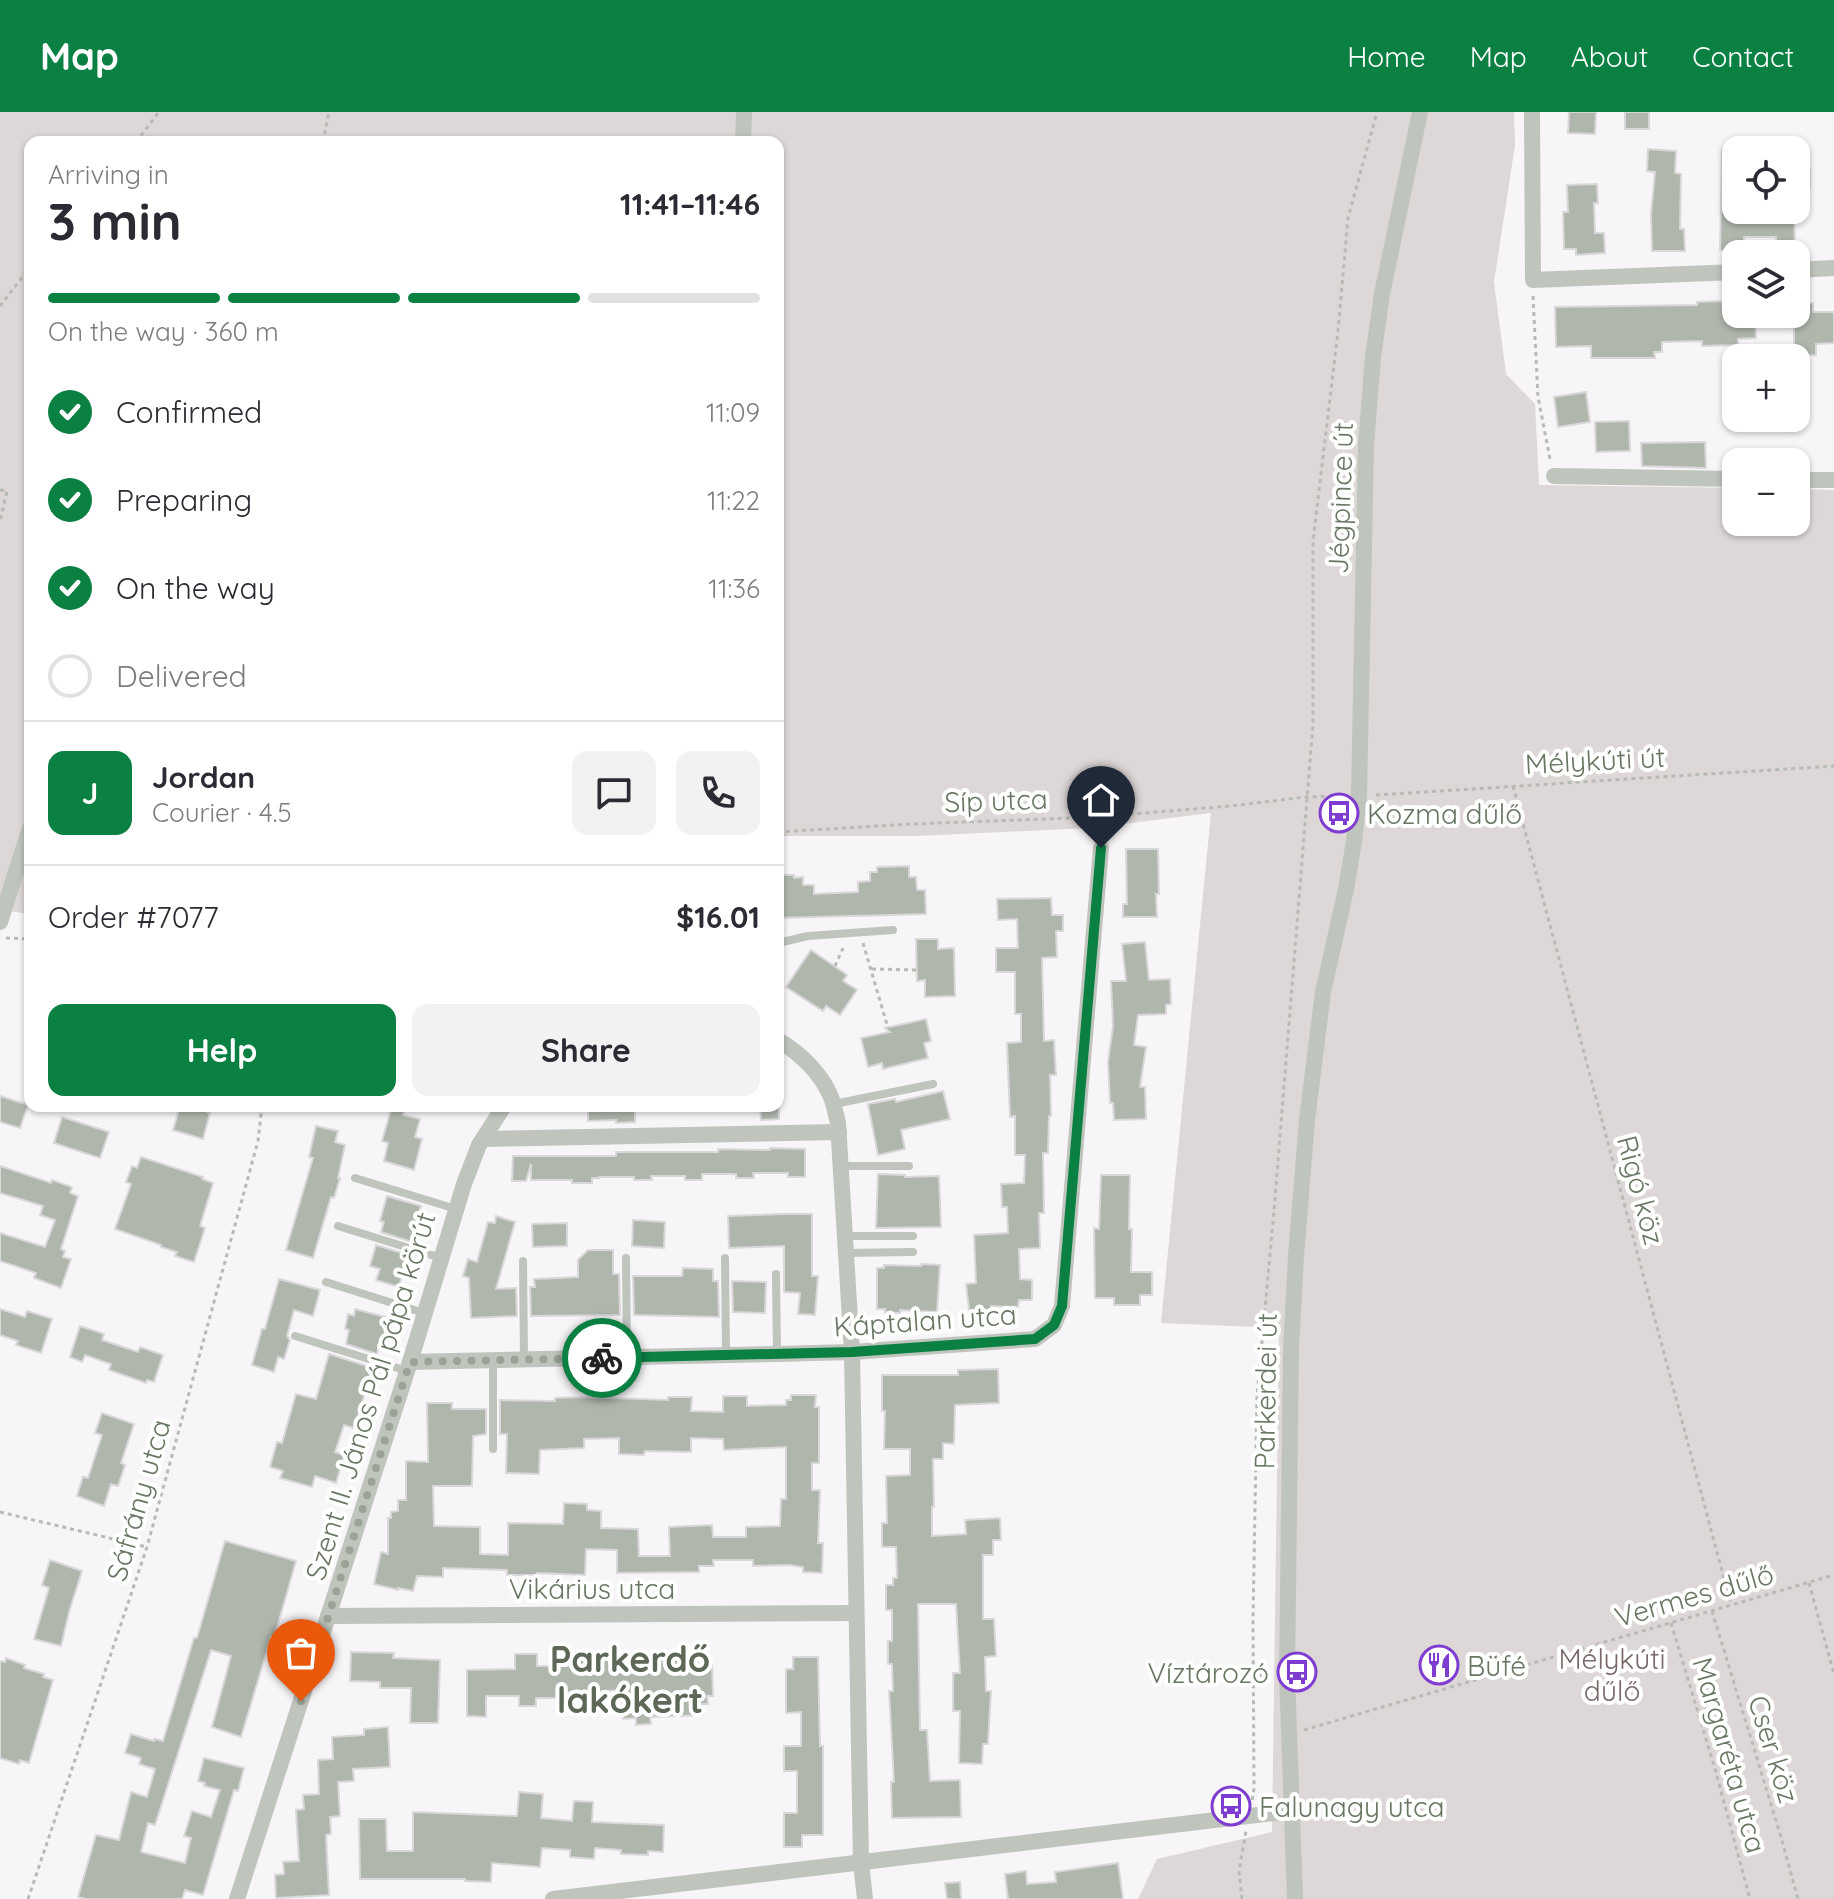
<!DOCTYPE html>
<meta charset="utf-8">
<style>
body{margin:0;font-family:Quicksand,sans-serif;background:#f2f2f3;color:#2b2b33;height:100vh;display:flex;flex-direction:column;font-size:30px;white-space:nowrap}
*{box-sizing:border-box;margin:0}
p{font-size:26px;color:#7c7c81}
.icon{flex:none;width:44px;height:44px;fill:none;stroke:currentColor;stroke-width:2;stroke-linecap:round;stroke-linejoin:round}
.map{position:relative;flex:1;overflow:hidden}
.drawer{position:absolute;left:24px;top:24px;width:760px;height:976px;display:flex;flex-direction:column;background:#fff;border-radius:16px;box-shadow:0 2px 6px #0004}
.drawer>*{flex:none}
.controls{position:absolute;left:1722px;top:24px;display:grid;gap:16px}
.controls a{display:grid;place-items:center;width:88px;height:88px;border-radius:16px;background:#fff;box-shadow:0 2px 6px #0004;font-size:40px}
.pin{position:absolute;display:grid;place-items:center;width:68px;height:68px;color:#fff;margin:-82px -34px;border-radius:50% 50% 50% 0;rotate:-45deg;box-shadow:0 0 8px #0007}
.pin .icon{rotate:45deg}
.courier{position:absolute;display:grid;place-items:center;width:80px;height:80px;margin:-40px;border:6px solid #0b8043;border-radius:50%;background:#fff;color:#222;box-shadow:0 2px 10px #0007}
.headline em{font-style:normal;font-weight:800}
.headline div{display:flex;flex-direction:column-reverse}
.headline{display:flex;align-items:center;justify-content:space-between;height:136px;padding:0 24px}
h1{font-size:52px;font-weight:800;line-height:60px}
.bar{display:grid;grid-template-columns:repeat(4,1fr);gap:12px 8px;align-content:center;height:96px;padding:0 24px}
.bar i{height:10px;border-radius:6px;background:#e1e1e2}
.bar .selected{background:#0b8043}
.bar p{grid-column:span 4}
.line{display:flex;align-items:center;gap:20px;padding:0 24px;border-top:2px solid #e1e1e2}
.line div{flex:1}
.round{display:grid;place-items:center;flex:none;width:84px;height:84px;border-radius:16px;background:#f2f2f3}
ol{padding:0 24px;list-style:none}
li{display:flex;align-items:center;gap:24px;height:88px}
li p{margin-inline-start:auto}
li .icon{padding:8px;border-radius:50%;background:#0b8043;color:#fff;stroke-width:4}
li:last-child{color:#7c7c81}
li i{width:44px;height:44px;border:4px solid #e1e1e2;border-radius:50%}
.action{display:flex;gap:16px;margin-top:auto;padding:16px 24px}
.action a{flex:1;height:92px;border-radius:16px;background:#0b8043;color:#fff;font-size:32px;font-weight:800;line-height:92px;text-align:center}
.action a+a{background:#f2f2f3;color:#2b2b33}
header{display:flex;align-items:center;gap:48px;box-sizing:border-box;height:112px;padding:0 40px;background:#0b8043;color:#fff}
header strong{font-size:38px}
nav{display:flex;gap:44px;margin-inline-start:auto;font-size:28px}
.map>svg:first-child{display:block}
</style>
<header>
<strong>Map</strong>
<nav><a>Home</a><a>Map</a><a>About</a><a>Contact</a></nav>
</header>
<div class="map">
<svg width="1834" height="1787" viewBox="0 0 1834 1787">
<rect width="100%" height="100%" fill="#f7f5f7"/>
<!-- green -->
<polygon fill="#ded7d8" points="0,0 1514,0 1515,33 1494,170 1506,262 1535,292 1539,373 1736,376 1736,410 1796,410 1796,377 1834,378 1834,1787 1138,1787 1157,1747 1272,1720 1279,1216 1161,1211 1211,701 1091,716 916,724 778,724 778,30 30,30 30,802 0,798"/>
<!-- building -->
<g fill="#afb6ac" stroke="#d9d7d9" stroke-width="2">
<polygon points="1569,0 1596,0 1595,22 1568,21"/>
<rect x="1625" y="0" width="24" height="17"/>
<polygon points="1648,37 1676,39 1675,61 1681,62 1680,117 1684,117 1685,139 1652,139 1651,102 1655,60 1647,59"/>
<polygon points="1722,38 1736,38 1736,98 1776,100 1776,98 1794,98 1795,134 1777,134 1776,125 1744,125 1743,139 1720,138"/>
<rect x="1796" y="57" width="14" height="18"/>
<polygon points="1597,72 1598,91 1594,91 1595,121 1604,121 1605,141 1576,143 1576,137 1564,137 1563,100 1568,100 1567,73"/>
<polygon points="1722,189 1723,196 1736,196 1736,202 1755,202 1756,226 1738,227 1738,233 1702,234 1702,229 1662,230 1662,240 1654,240 1655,246 1591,246 1591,234 1556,235 1555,195 1697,193 1697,190"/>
<polygon points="1796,191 1813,191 1813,200 1834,200 1834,231 1816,232 1816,243 1794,244 1794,202 1796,202"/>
<polygon points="1586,280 1590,310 1558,315 1554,285"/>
<polygon points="1629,309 1630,339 1596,340 1595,310"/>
<polygon points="1705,330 1706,356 1642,354 1641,331"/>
<polygon points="1126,737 1158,737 1159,782 1156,782 1157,805 1123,805 1123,792 1127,792"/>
<polygon points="909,754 909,765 916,765 917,778 925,778 926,802 778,806 778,763 794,763 794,766 803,765 803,773 814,773 814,782 858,780 858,770 870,769 870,760 877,760 877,755"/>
<polygon points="1051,786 1052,803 1063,803 1063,819 1056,819 1057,845 1042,846 1044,929 1054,928 1056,963 1050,963 1051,1004 1049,1004 1048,1041 1043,1041 1044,1101 1039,1101 1040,1136 1019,1137 1020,1167 1032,1168 1032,1188 1019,1188 1018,1195 991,1194 992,1204 970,1206 966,1172 976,1171 974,1123 1008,1121 1007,1095 1002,1095 1001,1072 1024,1071 1025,1043 1015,1043 1015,1004 1010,1005 1007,931 1021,930 1021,902 1015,902 1015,860 996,860 996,836 1018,836 1017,807 998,808 997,787"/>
<polygon points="916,827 938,827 938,837 954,836 955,884 925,885 925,868 917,869"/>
<polygon points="1145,830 1149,868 1170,867 1171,892 1166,893 1166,902 1138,903 1134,933 1146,935 1140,975 1145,975 1146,1007 1114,1008 1113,991 1110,991 1108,950 1113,914 1111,869 1126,869 1122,832"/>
<polygon points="811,838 847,863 843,869 857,878 840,903 826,894 823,899 786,875"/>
<polygon points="926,907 931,929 924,931 928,946 883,957 882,951 868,955 861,926 890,920 885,916"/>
<polygon points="943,979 950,1007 901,1018 905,1037 878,1043 868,992 895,987 896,990"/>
<polygon points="0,984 28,993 20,1016 0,1010"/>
<polygon points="180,994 207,994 205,999 210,1001 203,1027 173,1018"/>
<polygon points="392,994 406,994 403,1003 420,1007 415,1025 422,1027 414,1058 384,1049 388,1031 382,1029"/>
<polygon points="588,994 635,994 635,1010 616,1011 616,1008 588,1009"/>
<polygon points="760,994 779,994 779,1007 761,1008"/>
<polygon points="62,1005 109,1020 100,1046 54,1031"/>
<polygon points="316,1014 338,1019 335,1030 345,1033 338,1066 340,1066 334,1086 331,1085 313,1146 286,1138 313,1046 309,1045"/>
<polygon points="770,1036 805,1037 805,1065 788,1065 788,1061 753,1061 754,1066 736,1066 736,1062 702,1062 702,1068 685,1068 685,1064 651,1064 652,1068 634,1068 634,1065 599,1065 599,1066 592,1066 592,1071 572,1071 572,1068 531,1068 531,1052 526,1069 512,1069 513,1044 616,1044 616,1040 718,1040 718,1037 770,1038"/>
<polygon points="141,1045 203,1065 202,1067 213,1071 200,1114 205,1116 194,1150 175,1144 177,1140 161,1135 161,1133 115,1117 131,1072 126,1070 132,1054 137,1056"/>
<polygon points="0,1054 51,1071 52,1068 72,1075 70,1081 78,1084 61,1137 65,1139 63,1145 71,1147 61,1176 34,1166 36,1161 0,1149 0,1121 45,1135 55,1108 40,1103 43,1094 0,1081"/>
<polygon points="878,1062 905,1063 905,1065 939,1064 941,1115 876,1116"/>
<polygon points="1101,1063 1130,1063 1129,1117 1132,1117 1131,1160 1152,1160 1152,1183 1140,1183 1140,1193 1114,1193 1114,1186 1095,1186 1094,1116 1099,1117"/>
<polygon points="387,1084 421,1094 412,1130 381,1120 384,1110 380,1109"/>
<polygon points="784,1102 812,1102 812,1164 818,1164 815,1203 798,1202 800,1181 784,1180 784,1134 729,1136 728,1104"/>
<polygon points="496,1104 515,1110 496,1177 516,1176 517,1204 471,1206 469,1166 463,1164 468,1147 477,1150 488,1110 495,1111"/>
<polygon points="633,1108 665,1110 664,1136 632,1134"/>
<polygon points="567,1111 567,1134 533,1135 532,1112"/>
<polygon points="376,1133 408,1143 399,1175 376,1168 380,1157 370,1154"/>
<polygon points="588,1138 613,1138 613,1162 619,1162 620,1203 531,1204 530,1175 535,1175 534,1167 578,1165 578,1148"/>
<polygon points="921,1152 940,1153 937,1200 900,1198 900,1201 885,1200 885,1197 877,1197 877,1156 884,1156 884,1153 921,1154"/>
<polygon points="683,1156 713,1157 713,1169 718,1169 719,1205 634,1203 633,1164 682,1164"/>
<polygon points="279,1167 320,1178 313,1204 294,1198 287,1224 290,1228 284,1247 278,1245 274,1260 252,1253 262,1217 265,1217"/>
<polygon points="732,1169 766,1170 765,1201 733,1200"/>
<polygon points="0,1197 25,1205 27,1199 52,1207 41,1241 16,1233 18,1229 0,1223"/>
<polygon points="355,1197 389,1206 383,1229 380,1229 377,1242 346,1232 349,1218 345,1217 348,1202 354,1204"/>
<polygon points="80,1214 104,1222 102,1228 138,1240 140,1235 163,1243 154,1270 147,1268 146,1271 109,1258 111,1252 85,1243 82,1250 70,1245"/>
<polygon points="329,1242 373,1256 354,1316 344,1313 335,1340 344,1343 336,1371 315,1364 312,1375 280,1366 283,1359 270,1355 277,1330 282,1331 296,1282 316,1287"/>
<polygon points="998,1257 999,1291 955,1293 954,1332 943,1331 943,1347 933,1347 934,1395 932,1395 932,1424 966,1422 965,1408 1000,1406 1001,1428 993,1428 993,1443 983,1443 983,1507 994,1507 996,1544 985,1545 986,1579 991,1579 988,1632 983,1632 982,1652 959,1651 960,1599 953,1599 953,1561 960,1561 956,1492 918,1492 920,1618 927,1618 930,1669 960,1668 961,1705 892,1706 891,1670 894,1670 889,1579 893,1579 892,1552 888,1552 888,1529 892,1529 892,1498 886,1498 886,1473 893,1473 893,1466 897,1466 896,1435 882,1435 882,1411 887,1411 886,1364 910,1363 910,1337 884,1337 885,1299 882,1299 882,1263 958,1263 958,1258"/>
<polygon points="791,1283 816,1283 815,1295 819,1295 819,1351 812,1351 812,1378 820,1378 818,1431 823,1431 822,1461 803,1460 803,1455 789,1453 753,1454 753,1448 713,1448 714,1454 699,1454 699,1460 617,1461 617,1438 586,1437 585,1463 537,1461 537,1463 507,1463 507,1458 443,1456 443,1465 417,1464 413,1479 398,1476 398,1478 374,1472 381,1440 388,1442 388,1406 391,1406 391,1400 398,1399 398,1388 406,1388 406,1349 428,1350 427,1291 452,1291 452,1297 486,1297 486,1322 473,1324 472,1374 433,1374 434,1414 480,1415 480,1442 508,1443 508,1411 563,1412 564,1391 587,1392 587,1398 601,1399 601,1416 638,1417 639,1444 670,1444 669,1415 712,1413 713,1425 746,1425 746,1415 780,1414 781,1387 786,1387 786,1335 724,1338 723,1327 691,1326 691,1340 645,1339 644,1343 619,1342 619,1326 584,1327 584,1336 540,1338 539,1362 506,1361 507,1322 500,1322 500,1288 555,1289 555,1286 583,1285 668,1288 668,1285 692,1285 691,1299 723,1300 723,1284 747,1284 747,1294 786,1293 786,1288 791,1288"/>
<polygon points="102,1301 134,1312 121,1351 125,1353 118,1374 111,1372 104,1394 77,1384 83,1365 88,1366 102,1323 95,1321"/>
<polygon points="225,1429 296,1449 274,1526 271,1525 241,1625 212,1615 231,1544 211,1538 155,1713 148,1711 141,1740 185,1751 191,1726 184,1724 192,1699 211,1705 220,1678 204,1674 205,1671 198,1669 204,1646 244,1656 238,1679 234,1678 203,1783 185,1778 182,1787 86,1787 78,1785 96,1723 119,1728 131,1680 147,1685 155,1657 139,1652 141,1646 125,1641 131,1622 154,1629 155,1627 163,1629 194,1526 197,1526"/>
<polygon points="50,1448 82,1459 69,1500 61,1534 34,1527 49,1476 42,1473"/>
<polygon points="351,1540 394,1541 393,1546 440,1548 438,1611 410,1611 411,1576 380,1576 380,1570 350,1569"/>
<polygon points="641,1540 641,1545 697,1541 698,1553 712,1553 713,1584 707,1584 708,1592 702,1592 703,1603 650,1605 651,1612 636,1613 636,1606 623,1607 622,1578 557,1581 557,1586 536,1586 536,1594 519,1594 519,1584 486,1584 486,1605 467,1604 467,1558 515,1557 515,1542 537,1542 537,1554 570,1554 569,1544"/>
<polygon points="793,1545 818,1545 820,1634 823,1634 823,1723 802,1723 802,1735 784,1735 784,1701 797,1701 797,1659 784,1659 784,1634 801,1634 801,1600 786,1601 786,1557 793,1557"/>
<polygon points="6,1546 25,1553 24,1556 44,1562 43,1565 53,1568 29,1651 20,1648 19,1652 0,1646 0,1549 5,1550"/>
<polygon points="388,1615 390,1655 353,1657 354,1669 338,1670 340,1704 330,1705 331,1722 326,1723 329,1783 276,1786 275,1763 284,1762 283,1750 299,1749 296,1698 304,1697 303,1683 319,1682 318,1648 333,1647 332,1625 364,1623 364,1617"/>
<polygon points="519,1680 543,1682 541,1706 572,1709 574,1689 593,1690 592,1710 664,1713 663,1740 648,1739 648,1743 621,1742 621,1738 595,1736 594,1747 570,1745 570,1738 542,1736 540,1755 492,1751 491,1770 465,1769 465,1767 360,1767 359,1707 386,1707 387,1739 413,1739 413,1700 517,1704"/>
<polygon points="1118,1751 1123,1787 1008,1787 1005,1762 1026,1759 1027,1772 1056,1770 1055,1760"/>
<polygon points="960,1770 961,1787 947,1787 945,1771"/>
</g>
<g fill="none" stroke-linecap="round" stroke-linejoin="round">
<!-- path -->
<g stroke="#b7bbb5" stroke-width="3" stroke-dasharray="4 4" stroke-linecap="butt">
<polyline points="136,30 159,0"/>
<polyline points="323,30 329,0"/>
<polyline points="1533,184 1538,285 1550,347"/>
<polyline points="0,194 30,155"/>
<polyline points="0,378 7,379 0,410"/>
<polyline points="1513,674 1731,1493"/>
<polyline points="1376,683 1834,654"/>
<polyline points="778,720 912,712 1097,705 1230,694 1306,685 1341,684"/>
<polyline points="6,826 30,827"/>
<polyline points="863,831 888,916"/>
<polyline points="835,854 843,836"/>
<polyline points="872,857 916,858"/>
<polyline points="0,1400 147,1435"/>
<polyline points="1809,1471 1834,1562"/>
<polyline points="1712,1499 1781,1725 1798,1787"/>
<polyline points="1671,1511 1715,1657 1750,1787"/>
<polyline points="1244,1564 1271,1563"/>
<polyline points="1304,1618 1834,1463"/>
<polyline points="1252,1688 1254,1677 1253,1508 1257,1284 1274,1099 1313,612 1313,429 1338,219 1348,106 1377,0"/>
<polyline points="28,1787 147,1435 258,1029 262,994"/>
<polyline points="1242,1787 1239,1759 1246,1719"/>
</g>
<!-- lane -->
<g stroke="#bfc4bd" stroke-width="8">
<polyline points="778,831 808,824 893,818"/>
<polyline points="834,992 933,972"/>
<polyline points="842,1054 909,1054"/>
<polyline points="355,1066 456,1097"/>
<polyline points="338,1114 441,1146"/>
<polyline points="845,1124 913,1124"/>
<polyline points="846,1141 913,1140"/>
<polyline points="626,1146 627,1245"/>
<polyline points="725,1146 726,1243"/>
<polyline points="523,1149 524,1247"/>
<polyline points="776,1162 777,1242"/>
<polyline points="326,1170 424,1201"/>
<polyline points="295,1224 407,1259"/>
<polyline points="493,1248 493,1337"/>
</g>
<!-- street -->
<g stroke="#bfc4bd" stroke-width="16">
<polyline points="1532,0 1533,168 1736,160"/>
<polyline points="743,30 744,0"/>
<polyline points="1796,158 1834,156"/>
<polyline points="1554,364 1736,367"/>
<polyline points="1796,368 1834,368"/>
<polyline points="0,810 30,716"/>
<path d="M778,928c22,13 43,33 53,57 3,8 5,18 7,26l14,229 9,511 4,36"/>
<polyline points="483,1027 839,1020"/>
<polyline points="410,1250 777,1242 852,1240 1035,1227 1054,1213 1062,1194 1101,736"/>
<polyline points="328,1504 856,1501"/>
<polyline points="237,1787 410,1250 464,1072 479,1033 504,994"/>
<polyline points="553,1787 1291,1699"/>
<polyline points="1295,1787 1287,1563 1291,1236 1296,1144 1307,1008 1323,880 1346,777 1354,729 1359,684 1366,333 1373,245 1382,182 1420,0"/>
</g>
</g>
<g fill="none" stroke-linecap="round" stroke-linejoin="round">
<!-- done -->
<polyline stroke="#9aa396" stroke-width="8" stroke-dasharray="0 14.4" points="301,1589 410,1250 602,1246"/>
<!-- route -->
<polyline stroke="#0b8043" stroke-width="10" points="602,1246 852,1240 1035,1227 1054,1213 1062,1194 1101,736"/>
</g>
<!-- icons -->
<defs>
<symbol id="bus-ring" viewBox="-11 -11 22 22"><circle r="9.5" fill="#fff" stroke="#7f3cd0" stroke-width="1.5"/><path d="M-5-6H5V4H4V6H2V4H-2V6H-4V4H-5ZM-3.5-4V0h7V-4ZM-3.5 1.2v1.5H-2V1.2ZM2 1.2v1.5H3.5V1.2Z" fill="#7f3cd0"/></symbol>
<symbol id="restaurant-ring" viewBox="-11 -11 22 22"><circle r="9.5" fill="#fff" stroke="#7f3cd0" stroke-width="1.5"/><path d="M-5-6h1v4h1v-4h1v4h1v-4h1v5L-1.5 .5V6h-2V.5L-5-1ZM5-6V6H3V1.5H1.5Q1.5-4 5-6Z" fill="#7f3cd0"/></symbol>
</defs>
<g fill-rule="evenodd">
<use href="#bus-ring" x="1317" y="679" width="44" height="44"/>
<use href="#restaurant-ring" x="1417" y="1531" width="44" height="44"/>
<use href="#bus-ring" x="1275" y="1538" width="44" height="44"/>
<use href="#bus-ring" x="1209" y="1672" width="44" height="44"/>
</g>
<g text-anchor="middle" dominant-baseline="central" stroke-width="8" stroke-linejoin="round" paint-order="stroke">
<!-- street labels -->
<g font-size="28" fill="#687761" stroke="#fff">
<text transform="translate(1340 386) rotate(-88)">Jégpince út</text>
<text transform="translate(1595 648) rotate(-3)">Mélykúti út</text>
<text transform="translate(996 688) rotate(-2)">Síp utca</text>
<text transform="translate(1641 1078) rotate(75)">Rigó köz</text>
<text transform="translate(925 1208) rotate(-4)">Káptalan utca</text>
<text transform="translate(1265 1279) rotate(-89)">Parkerdei út</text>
<text transform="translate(370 1284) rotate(-73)">Szent II. János Pál pápa körút</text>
<text transform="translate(138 1388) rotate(-74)">Sáfrány utca</text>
<text x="592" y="1476">Vikárius utca</text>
<text transform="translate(1694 1483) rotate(-16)">Vermes dűlő</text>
<text transform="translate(1774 1637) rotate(73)">Cser köz</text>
<text transform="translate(1730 1643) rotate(74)">Margaréta utca</text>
</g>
<!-- poi labels -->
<g font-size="28" fill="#687761" stroke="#fff" text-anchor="start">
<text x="1367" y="701">Kozma dűlő</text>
<text x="1467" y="1553">Büfé</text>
<text x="1269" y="1560" text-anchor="end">Víztározó</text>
<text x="1259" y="1694">Falunagy utca</text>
</g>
<!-- park labels -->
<g font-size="28" fill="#7a6868" stroke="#fff">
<text x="1612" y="1546">Mélykúti<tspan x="1612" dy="32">dűlő</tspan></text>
</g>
<!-- district labels -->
<g font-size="36" font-weight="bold" fill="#5d6857" stroke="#fff">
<text x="630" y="1546">Parkerdő<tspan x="630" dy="41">lakókert</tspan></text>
</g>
</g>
</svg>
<div class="controls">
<a><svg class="icon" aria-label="locate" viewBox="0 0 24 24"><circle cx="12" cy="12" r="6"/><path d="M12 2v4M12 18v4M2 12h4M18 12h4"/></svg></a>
<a><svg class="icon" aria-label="layers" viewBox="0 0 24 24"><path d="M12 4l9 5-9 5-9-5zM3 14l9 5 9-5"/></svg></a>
<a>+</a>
<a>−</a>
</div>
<div class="pin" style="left:301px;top:1589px;background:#ea580c"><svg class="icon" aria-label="bag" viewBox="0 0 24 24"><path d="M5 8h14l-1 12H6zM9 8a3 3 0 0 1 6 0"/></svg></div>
<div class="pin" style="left:1101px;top:736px;background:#1f2937"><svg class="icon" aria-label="home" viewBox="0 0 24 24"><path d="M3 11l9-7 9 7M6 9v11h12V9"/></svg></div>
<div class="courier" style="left:602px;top:1246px"><svg class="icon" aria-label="bike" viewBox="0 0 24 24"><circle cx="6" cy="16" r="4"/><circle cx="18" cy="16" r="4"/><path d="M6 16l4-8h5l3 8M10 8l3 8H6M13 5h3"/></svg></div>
<section class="drawer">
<div class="headline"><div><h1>3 min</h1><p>Arriving in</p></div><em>11:41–11:46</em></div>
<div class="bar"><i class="selected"></i><i class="selected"></i><i class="selected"></i><i></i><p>On the way · 360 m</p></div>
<ol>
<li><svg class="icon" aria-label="check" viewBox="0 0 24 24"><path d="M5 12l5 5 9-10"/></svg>Confirmed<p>11:09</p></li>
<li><svg class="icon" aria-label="check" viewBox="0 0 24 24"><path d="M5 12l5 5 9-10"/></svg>Preparing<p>11:22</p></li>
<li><svg class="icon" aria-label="check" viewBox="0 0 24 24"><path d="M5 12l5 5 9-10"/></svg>On the way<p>11:36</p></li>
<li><i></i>Delivered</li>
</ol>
<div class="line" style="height:144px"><b class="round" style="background:#0b8043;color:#fff">J</b><div><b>Jordan</b><p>Courier · 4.5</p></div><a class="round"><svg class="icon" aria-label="chat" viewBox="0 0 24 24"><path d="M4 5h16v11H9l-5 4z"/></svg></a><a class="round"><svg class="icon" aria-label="phone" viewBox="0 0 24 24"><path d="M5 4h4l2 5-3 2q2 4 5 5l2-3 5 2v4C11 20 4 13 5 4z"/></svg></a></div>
<div class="line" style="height:104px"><div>Order #7077</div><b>$16.01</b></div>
<div class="action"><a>Help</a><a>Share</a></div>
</section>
</div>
